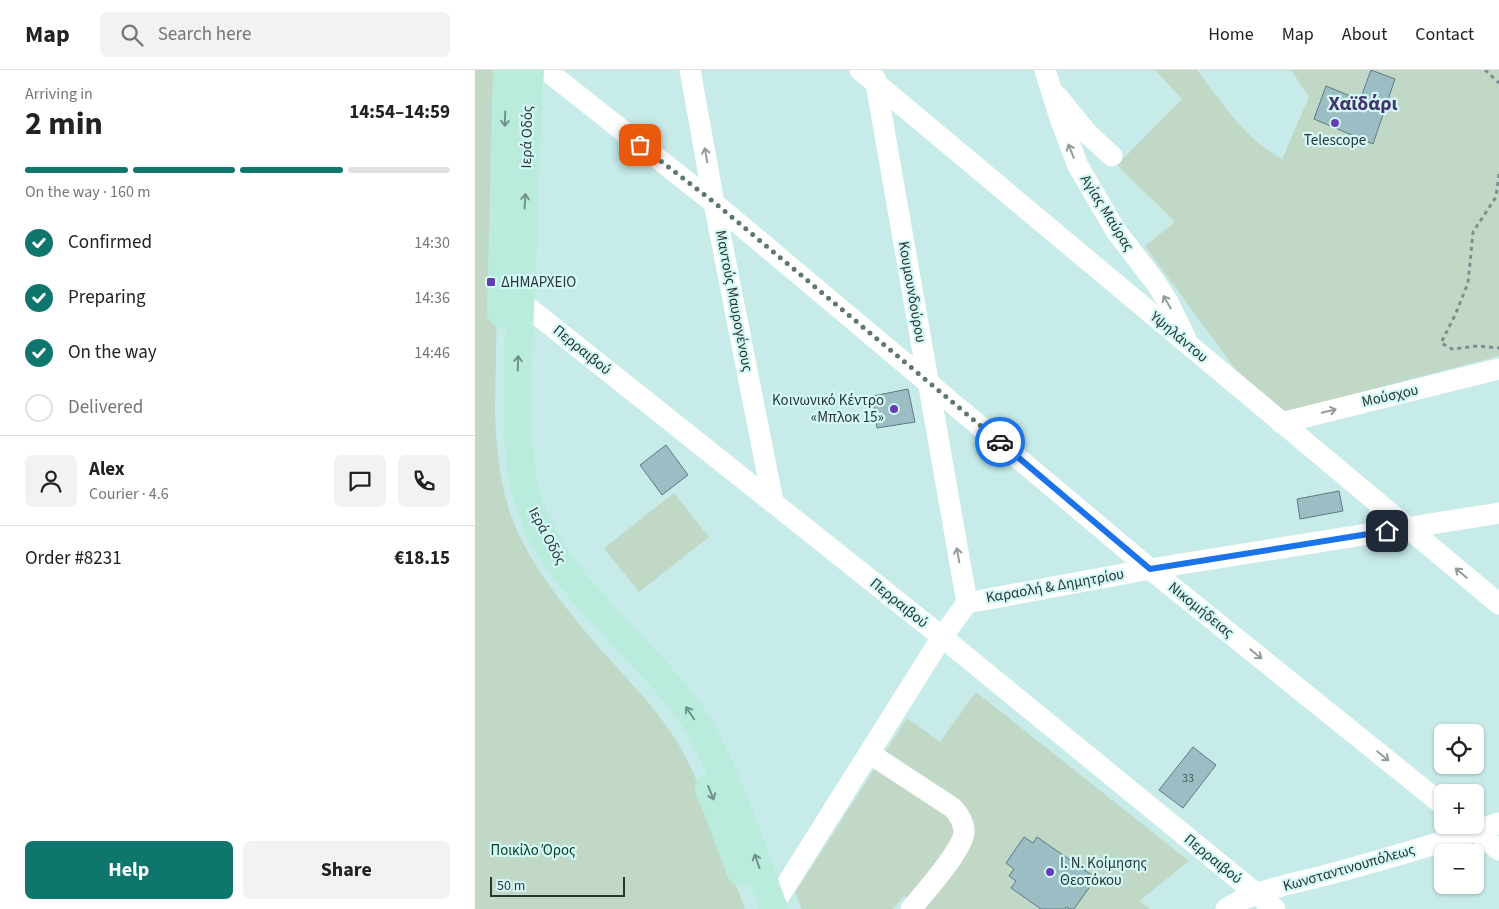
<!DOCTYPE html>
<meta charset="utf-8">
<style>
body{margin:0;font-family:"Source Sans 3",sans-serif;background:#f2f2f2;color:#222;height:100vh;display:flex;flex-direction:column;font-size:19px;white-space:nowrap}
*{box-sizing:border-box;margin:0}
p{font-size:16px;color:#767676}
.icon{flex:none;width:28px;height:28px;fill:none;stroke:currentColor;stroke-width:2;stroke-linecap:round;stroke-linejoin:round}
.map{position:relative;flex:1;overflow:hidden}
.sheet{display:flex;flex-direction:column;background:#fff;width:475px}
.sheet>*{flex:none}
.tools{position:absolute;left:959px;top:654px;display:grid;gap:10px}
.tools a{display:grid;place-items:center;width:50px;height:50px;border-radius:8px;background:#fff;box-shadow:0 1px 4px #0004;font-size:25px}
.scale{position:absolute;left:15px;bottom:12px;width:135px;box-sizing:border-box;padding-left:5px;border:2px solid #293737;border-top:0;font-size:14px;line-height:18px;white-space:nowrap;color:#293737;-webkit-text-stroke:4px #d4f8f6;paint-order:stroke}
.pin{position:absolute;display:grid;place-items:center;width:42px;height:42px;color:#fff;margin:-21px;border-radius:10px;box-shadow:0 2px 8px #0006}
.courier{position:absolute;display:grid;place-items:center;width:50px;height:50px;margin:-25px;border:4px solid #1a73e8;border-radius:50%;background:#fff;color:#222;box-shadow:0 1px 6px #0007}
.head em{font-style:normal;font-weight:700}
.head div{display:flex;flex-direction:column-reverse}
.head{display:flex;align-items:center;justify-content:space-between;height:85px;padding:0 25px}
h1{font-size:32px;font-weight:700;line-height:38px}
.bar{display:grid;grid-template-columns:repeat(4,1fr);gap:8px 5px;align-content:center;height:60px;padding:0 25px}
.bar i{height:6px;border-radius:4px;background:#e0e0e0}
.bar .selected{background:#0f766e}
.bar p{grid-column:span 4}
.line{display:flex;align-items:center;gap:12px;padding:0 25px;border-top:1px solid #e0e0e0}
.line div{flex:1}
.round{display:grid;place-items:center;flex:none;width:52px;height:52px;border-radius:8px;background:#f2f2f2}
ol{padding:0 25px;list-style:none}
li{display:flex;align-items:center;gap:15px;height:55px}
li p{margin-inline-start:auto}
li .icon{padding:5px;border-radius:50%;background:#0f766e;color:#fff;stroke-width:4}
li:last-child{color:#767676}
li i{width:28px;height:28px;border:2px solid #e0e0e0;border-radius:50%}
.button{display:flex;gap:10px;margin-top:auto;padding:10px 25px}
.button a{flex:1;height:58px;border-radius:8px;background:#0f766e;color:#fff;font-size:20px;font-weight:700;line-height:58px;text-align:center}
.button a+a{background:#f2f2f2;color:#222}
header{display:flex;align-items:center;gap:30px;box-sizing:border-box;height:70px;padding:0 25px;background:#fff;border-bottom:1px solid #e0e0e0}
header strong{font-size:24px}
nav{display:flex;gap:28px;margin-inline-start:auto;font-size:18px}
.search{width:350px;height:45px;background:#f2f2f2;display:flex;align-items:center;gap:12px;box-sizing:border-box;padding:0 18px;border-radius:8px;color:#767676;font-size:19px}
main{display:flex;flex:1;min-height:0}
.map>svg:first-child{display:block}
</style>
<header>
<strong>Map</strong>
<div class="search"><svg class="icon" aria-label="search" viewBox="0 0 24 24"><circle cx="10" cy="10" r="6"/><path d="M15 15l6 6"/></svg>Search here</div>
<nav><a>Home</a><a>Map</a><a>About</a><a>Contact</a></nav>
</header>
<main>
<section class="sheet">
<div class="head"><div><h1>2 min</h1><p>Arriving in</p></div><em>14:54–14:59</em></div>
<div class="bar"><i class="selected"></i><i class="selected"></i><i class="selected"></i><i></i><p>On the way · 160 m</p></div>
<ol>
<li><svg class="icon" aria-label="check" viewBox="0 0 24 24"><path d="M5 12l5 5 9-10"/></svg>Confirmed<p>14:30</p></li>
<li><svg class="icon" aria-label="check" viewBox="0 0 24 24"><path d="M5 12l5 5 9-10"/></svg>Preparing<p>14:36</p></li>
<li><svg class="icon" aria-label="check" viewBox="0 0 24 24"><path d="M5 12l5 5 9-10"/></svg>On the way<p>14:46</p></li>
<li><i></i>Delivered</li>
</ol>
<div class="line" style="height:90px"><a class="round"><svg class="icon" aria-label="person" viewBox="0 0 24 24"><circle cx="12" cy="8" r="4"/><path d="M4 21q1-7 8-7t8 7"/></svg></a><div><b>Alex</b><p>Courier · 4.6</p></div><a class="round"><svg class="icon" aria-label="chat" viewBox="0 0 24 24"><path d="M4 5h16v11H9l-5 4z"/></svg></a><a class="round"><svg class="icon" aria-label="phone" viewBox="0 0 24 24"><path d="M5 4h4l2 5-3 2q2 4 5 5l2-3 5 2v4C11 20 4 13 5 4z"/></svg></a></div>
<div class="line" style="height:65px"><div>Order #8231</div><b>€18.15</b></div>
<div class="button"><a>Help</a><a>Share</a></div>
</section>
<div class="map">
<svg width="1024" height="839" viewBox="0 0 1024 839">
<rect width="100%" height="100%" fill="#c7ebe9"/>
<!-- green -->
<g fill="#c1d8c7">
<path d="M0,0h26l-6,340c1,39 5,79 20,116 19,45 57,90 89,127 23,26 49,52 68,81 18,27 29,56 40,86 11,30 22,59 33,89h-270z"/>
<path d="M680,0h42c27,35 46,67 85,89l27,-62 -18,-27h208v286l-213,56 -50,-42 -91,-124 30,-24 -58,-57 65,-66z"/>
<polygon points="199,423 234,467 164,522 129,478"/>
<polygon points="501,622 714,791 664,831 675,839 446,839 429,826 418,839 327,839 320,823 432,648 465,672"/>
</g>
<!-- building -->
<g fill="#9cbdc4" stroke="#5c7b81">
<polygon points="896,0 920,9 898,74 839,49 851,16 885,30"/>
<polygon points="433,319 440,352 402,358 398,326"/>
<polygon points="191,375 213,405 187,425 165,395"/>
<polygon points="864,421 868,441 825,449 822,429"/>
<polygon points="718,677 741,695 708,738 684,720"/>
<polygon points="549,767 558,773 562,767 621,808 599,839 595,839 591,837 590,839 566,839 536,818 541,811 534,806 539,799 531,793"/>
</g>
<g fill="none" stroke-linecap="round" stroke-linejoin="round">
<!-- path -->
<g stroke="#799291" stroke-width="3" stroke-dasharray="4 4" stroke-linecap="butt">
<polyline points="1010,0 1024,13"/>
<polyline points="1024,104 1021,127 998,162 993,213 981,243 966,273 977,279 1003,276 1024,278"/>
</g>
<!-- minor -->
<g stroke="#fff" stroke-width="21">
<polyline points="71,0 239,133 675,499 968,735"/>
<polyline points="215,0 239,133 298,432"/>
<polyline points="385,0 1024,534"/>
<polyline points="570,0 585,48 603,96 641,161 681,213 693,232 711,269"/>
<polyline points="400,8 492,533"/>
<polyline points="582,26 613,64 637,86"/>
<polyline points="45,231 467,567 800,839"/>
<polyline points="806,353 1024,299"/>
<path d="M394,683l84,55c6,7 11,14 11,24 -1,18 -40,61 -53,77"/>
<polyline points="993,755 1024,780"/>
<polyline points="298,836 467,567 492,533 675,499 1024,443"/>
<path d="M751,839c32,-21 72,-26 108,-36 55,-15 111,-31 165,-50"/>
</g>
<!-- major -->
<g stroke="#b9ecdd" stroke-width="28">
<path d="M55,0c-4,60 -5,119 -7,179 -2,38 -4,77 -5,115 -1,50 -4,102 15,150 29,73 103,128 151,190 14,18 24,39 34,60 22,47 38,96 56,145"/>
<polyline points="26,243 32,0"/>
<polyline points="234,718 266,802"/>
</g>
</g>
<!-- one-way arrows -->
<defs><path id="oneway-shaft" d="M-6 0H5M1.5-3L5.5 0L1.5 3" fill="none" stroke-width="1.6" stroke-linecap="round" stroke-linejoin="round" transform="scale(1.25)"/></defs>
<g stroke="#71928a">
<use href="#oneway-shaft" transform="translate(30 49) rotate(92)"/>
<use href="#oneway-shaft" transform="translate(50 131) rotate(-87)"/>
<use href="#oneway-shaft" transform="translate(43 293) rotate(-88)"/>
<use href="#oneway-shaft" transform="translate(215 643) rotate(-124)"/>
<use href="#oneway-shaft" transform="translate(236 723) rotate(68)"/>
<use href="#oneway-shaft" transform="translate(282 791) rotate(-110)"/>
</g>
<g stroke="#949b9b">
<use href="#oneway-shaft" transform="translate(596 81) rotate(-112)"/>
<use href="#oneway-shaft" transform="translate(231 85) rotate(-100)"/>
<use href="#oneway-shaft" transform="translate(692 232) rotate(-120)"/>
<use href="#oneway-shaft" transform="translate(854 341) rotate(-13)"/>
<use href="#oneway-shaft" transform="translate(483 485) rotate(-100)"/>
<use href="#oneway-shaft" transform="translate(986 503) rotate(-140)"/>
<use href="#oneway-shaft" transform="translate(781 584) rotate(39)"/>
<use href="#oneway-shaft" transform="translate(908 686) rotate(39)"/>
</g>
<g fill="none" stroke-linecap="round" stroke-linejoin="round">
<!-- done -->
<polyline stroke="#607675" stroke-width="5" stroke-dasharray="0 9" points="165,75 240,133 525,372"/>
<!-- route -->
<polyline stroke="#1a73e8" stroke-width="6" points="525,372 675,499 912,461"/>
</g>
<!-- markers -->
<g fill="#643db5" stroke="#d4f8f6" stroke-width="2">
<circle cx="860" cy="53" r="5"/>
<rect x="11" y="207" width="10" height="10" rx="2.5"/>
<circle cx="419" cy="339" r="5"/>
<circle cx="575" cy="802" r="5"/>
</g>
<g text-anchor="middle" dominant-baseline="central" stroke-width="4.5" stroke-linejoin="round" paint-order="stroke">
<!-- number labels -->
<g font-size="12" fill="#46585a">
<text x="713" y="708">33</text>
</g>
<!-- street labels -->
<g font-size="15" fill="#293737" stroke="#d4f8f6">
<text transform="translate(52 67) rotate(-89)">Ιερά Οδός</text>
<text transform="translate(632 143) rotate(58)">Αγίας Μαύρας</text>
<text transform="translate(437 222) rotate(80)">Κουμουνδούρου</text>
<text transform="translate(259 231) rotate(79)">Μαντούς Μαυρογένους</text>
<text transform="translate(704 267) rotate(40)">Υψηλάντου</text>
<text transform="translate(107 280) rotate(39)">Περραιβού</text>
<text transform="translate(915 326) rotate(-13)">Μούσχου</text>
<text transform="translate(72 466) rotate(62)">Ιερά Οδός</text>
<text transform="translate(580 516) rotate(-10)">Καραολή &amp; Δημητρίου</text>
<text transform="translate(424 533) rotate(39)">Περραιβού</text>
<text transform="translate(726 540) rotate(39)">Νικομήδειας</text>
<text transform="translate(738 789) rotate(39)">Περραιβού</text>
<text transform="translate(874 798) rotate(-16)">Κωνσταντινουπόλεως</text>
</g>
<!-- poi labels -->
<g font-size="15" fill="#293737" stroke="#d4f8f6" text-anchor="start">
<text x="860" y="70" text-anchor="middle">Telescope</text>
<text x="26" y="212">ΔΗΜΑΡΧΕΙΟ</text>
<text x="409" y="330" text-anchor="end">Κοινωνικό Κέντρο<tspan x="409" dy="17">«Μπλοκ 15»</tspan></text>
<text x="585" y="793">Ι. Ν. Κοίμησης<tspan x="585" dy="17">Θεοτόκου</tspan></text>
</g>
<!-- park labels -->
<g font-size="15" fill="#054320" stroke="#d4f8f6">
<text x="58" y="780">Ποικίλο Όρος</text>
</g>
<!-- district labels -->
<g font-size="20" font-weight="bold" fill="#43336f" stroke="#d4f8f6">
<text x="888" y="34">Χαϊδάρι</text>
</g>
</g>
</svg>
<div class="tools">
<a><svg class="icon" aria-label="locate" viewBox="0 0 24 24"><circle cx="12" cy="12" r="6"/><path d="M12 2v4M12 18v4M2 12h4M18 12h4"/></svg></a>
<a>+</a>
<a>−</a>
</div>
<div class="scale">50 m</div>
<div class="pin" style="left:165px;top:75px;background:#ea580c"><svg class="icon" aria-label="bag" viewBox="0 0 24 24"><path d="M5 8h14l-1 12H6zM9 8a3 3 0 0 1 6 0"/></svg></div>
<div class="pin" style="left:912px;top:461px;background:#1f2937"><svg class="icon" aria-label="home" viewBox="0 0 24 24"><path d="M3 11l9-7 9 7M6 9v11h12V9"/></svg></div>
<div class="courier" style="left:525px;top:372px"><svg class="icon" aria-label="car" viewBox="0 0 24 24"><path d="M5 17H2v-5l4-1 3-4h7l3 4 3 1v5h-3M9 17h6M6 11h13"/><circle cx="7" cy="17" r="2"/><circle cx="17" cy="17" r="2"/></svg></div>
</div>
</main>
